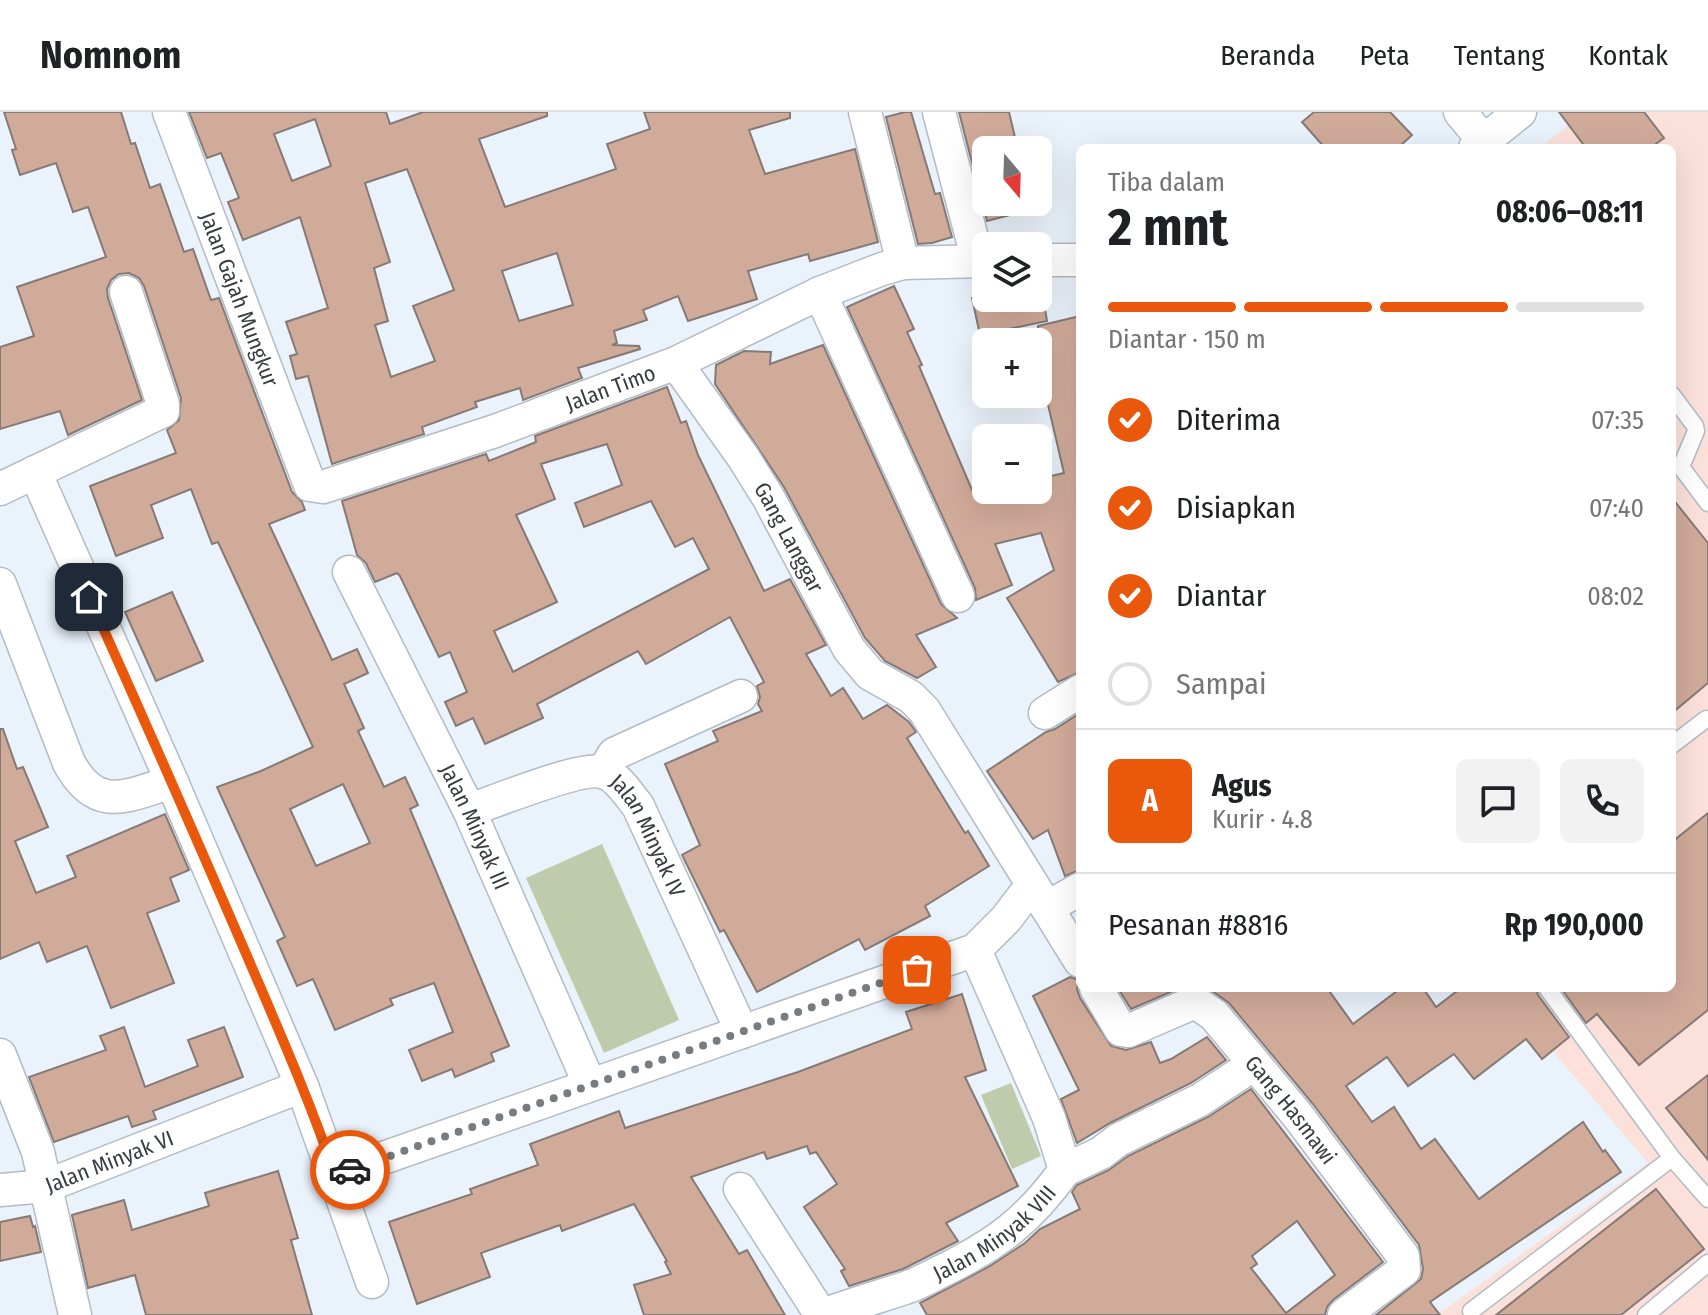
<!DOCTYPE html>
<html lang="id">
<meta charset="utf-8">
<style>
body{margin:0;font-family:"Fira Sans Condensed",sans-serif;background:#f2f2f2;color:#202124;height:100vh;display:flex;flex-direction:column;font-size:30px;white-space:nowrap}
*{box-sizing:border-box;margin:0}
p{font-size:26px;color:#757577}
.icon{flex:none;width:44px;height:44px;fill:none;stroke:currentColor;stroke-width:2;stroke-linecap:round;stroke-linejoin:round}
.map{position:relative;flex:1;overflow:hidden}
.details{position:absolute;left:1076px;top:32px;width:600px;height:848px;display:flex;flex-direction:column;background:#fff;border-radius:12px;box-shadow:0 8px 32px #0002}
.details>*{flex:none}
.needle{width:52px;rotate:161deg}
.fabs{position:absolute;left:972px;top:24px;display:grid;gap:16px}
.fabs a{display:grid;place-items:center;width:80px;height:80px;border-radius:12px;background:#fff;box-shadow:0 8px 32px #0002;font-size:40px}
.pin{position:absolute;display:grid;place-items:center;width:68px;height:68px;color:#fff;margin:-34px;border-radius:16px;box-shadow:0 4px 12px #0006}
.courier{position:absolute;display:grid;place-items:center;width:80px;height:80px;margin:-40px;border:6px solid #ea580c;border-radius:50%;background:#fff;color:#222;box-shadow:0 2px 10px #0007}
.summary em{font-style:normal;font-weight:700}
.summary div{display:flex;flex-direction:column-reverse}
.summary{display:flex;align-items:center;justify-content:space-between;height:136px;padding:0 32px}
h1{font-size:52px;font-weight:700;line-height:60px}
.bar{display:grid;grid-template-columns:repeat(4,1fr);gap:12px 8px;align-content:center;height:96px;padding:0 32px}
.bar i{height:10px;border-radius:6px;background:#e0e0e0}
.bar .current{background:#ea580c}
.bar p{grid-column:span 4}
.line{display:flex;align-items:center;gap:20px;padding:0 32px;border-top:2px solid #e0e0e0}
.line div{flex:1}
.round{display:grid;place-items:center;flex:none;width:84px;height:84px;border-radius:12px;background:#f2f2f2}
ol{padding:0 32px;list-style:none}
li{display:flex;align-items:center;gap:24px;height:88px}
li p{margin-inline-start:auto}
li .icon{padding:8px;border-radius:50%;background:#ea580c;color:#fff;stroke-width:4}
li:last-child{color:#757577}
li i{width:44px;height:44px;border:4px solid #e0e0e0;border-radius:50%}
header{display:flex;align-items:center;gap:48px;box-sizing:border-box;height:112px;padding:0 40px;background:#fff;border-bottom:2px solid #e0e0e0}
header strong{font-size:38px}
nav{display:flex;gap:44px;margin-inline-start:auto;font-size:28px}
.map>svg:first-child{display:block}
</style>
<header>
<strong>Nomnom</strong>
<nav><a>Beranda</a><a>Peta</a><a>Tentang</a><a>Kontak</a></nav>
</header>
<div class="map">
<svg width="1708" height="1203" viewBox="0 0 1708 1203">
<rect width="100%" height="100%" fill="#eaf2fb"/>
<!-- commercial -->
<polygon fill="#fbe1da" points="1584,0 1708,0 1708,1203 1437,1203 1648,1051 1499,876 1672,876 1672,36 1540,36"/>
<!-- green -->
<g fill="#c0cbab">
<polygon points="602,732 679,908 604,941 526,766"/>
<polygon points="1011,971 1041,1044 1012,1057 981,983"/>
</g>
<!-- building -->
<g fill="#d1ab9a" stroke="#857a76" stroke-width="2" fill-rule="evenodd">
<path d="M4,0h117l10,32 4,-1 15,45 10,-4 24,68 9,-3 18,51 8,-2 73,194 10,10 3,8 -36,14 63,136 25,-11 11,24 -24,11 20,44 -6,3 26,56 21,-10 13,28 -8,4 99,237 -18,7 3,8 -39,16 -3,-8 -30,12 -13,-31 44,-18 -19,-49 -44,16 3,6 -58,25 -22,-51 -16,7 -20,-45 8,-4 -68,-150 44,-16 52,-24 -95,-205 -6,2 -21,-55 -40,16 12,33 -47,18 -26,-70 86,-33 -9,-23 12,-10 2,-22 -37,-112 -5,-8 -10,-5 -10,1 -8,6 -4,9 1,9 34,102 -74,35 -8,-24 -60,18v-82l34,-11 -17,-49 89,-30 -18,-50 -15,5 -17,-49 -36,12 -8,-25 4,-1zM343,672l27,59 -54,23 -26,-57z"/>
<path d="M189,0h197l4,12 33,-12h124v4l-68,23 26,68 111,-38 -9,-25 43,-15 -6,-17h146v6l-41,12 16,44 90,-25 23,93 -68,19 -2,-7 -60,17 9,28 -69,22 -10,-25 -35,14 4,10 -33,11 3,12 -5,2 27,1 1,3 -62,19 4,10 -59,22 -3,-12 -45,14 2,5 -55,20 2,7 -92,30 -24,-88 -12,3 -6,-23 7,-2 -11,-32 42,-14 -28,-91 -57,23 -15,-38 11,-4 -18,-45 -14,5zM315,7l16,47 -39,15 -18,-47zM407,57l47,121 -41,16 22,55 -44,16 -16,-52 13,-4 -14,-53 16,-6 -25,-79zM557,141l16,52 -54,16 -17,-50z"/>
<polygon points="905,0 911,0 935,82 940,81 950,118 952,125 932,131 918,132 886,5"/>
<polygon points="959,0 1009,0 1018,38 986,38 986,90 1029,90 1030,98 987,109"/>
<polygon points="1314,0 1390,0 1412,23 1398,36 1325,36 1302,10"/>
<polygon points="1559,0 1644,0 1664,26 1650,36 1586,36"/>
<polygon points="894,174 914,217 907,220 922,253 919,254 972,378 1038,378 1038,367 1064,361 1038,250 1038,214 1080,204 1080,560 1058,570 1007,486 1054,458 1041,421 995,432 1012,473 976,488 975,476 847,195"/>
<polygon points="972,186 1043,186 1047,209 980,223"/>
<polygon points="823,233 941,492 957,506 916,523 936,555 917,566 885,549 865,526 784,375 715,272 716,253 744,239 771,240 770,252"/>
<path d="M667,275l14,36 5,-2 12,34 66,136 26,-12 36,66 -20,9 25,42 12,-8 20,31 24,-14 22,17 7,10 -9,6 58,95 3,-2 21,35 -64,40 5,10 -65,34 -6,-11 -102,53 -33,-62 -4,2 -38,-77 18,-10 -35,-81 53,-23 -5,-10 49,-20 -4,-7 2,-7 -3,-11 7,-4 -34,-65 -84,47 -8,-13 -101,53 6,14 -58,26 -12,-26 -17,8 -11,-24 22,-10 -17,-40 -11,5 -39,-81 -3,-3 -22,9 -9,-19 -9,-8 -15,-54 144,-47 3,7 47,-19 -1,-6zM607,332l15,41 -47,18 9,24 67,-26 24,46 18,-9 16,31 -196,103 -19,-41 63,-29 -41,-87 39,-16 -14,-35z"/>
<polygon points="1672,386 1708,431 1708,571 1672,601"/>
<polygon points="172,480 203,549 156,569 125,500"/>
<polygon points="1080,601 1080,758 1065,764 1048,718 1033,727 987,659 1046,620 1055,617"/>
<polygon points="0,617 3,617 17,657 23,655 48,715 15,729 36,781 76,765 67,744 165,702 189,758 170,766 179,789 147,801 174,871 111,896 87,834 47,850 39,830 0,847"/>
<polygon points="1708,701 1708,898 1639,953 1597,902 1586,911 1561,876 1672,876 1672,730"/>
<polygon points="1070,865 1079,868 1077,877 1080,886 1111,934 1126,938 1151,930 1160,951 1171,947 1207,925 1226,948 1191,971 1110,1011 1077,1031 1061,987 1079,978 1033,884"/>
<polygon points="1124,876 1180,876 1131,897 1119,878"/>
<polygon points="1208,876 1327,876 1353,912 1401,876 1423,876 1436,895 1461,876 1536,876 1538,883 1569,925 1542,947 1526,927 1474,967 1454,942 1408,974 1387,945 1346,974 1372,1010 1394,995 1421,1037 1435,1027 1479,1087 1583,1010 1603,1040 1605,1038 1621,1060 1430,1190 1440,1203 1376,1203 1421,1167 1423,1157 1419,1133 1313,992 1229,891"/>
<polygon points="962,882 986,958 965,965 1018,1074 946,1111 958,1129 954,1131 903,1157 849,1174 841,1159 845,1157 804,1095 837,1072 816,1040 810,1042 807,1034 767,1047 764,1040 691,1065 739,1142 747,1138 785,1203 644,1203 634,1173 671,1162 665,1150 667,1149 634,1092 562,1119 560,1113 481,1141 490,1165 417,1192 389,1110 472,1082 470,1077 538,1053 530,1032 619,999 625,1016 798,960 912,917 906,900"/>
<polygon points="124,915 145,975 198,954 188,928 224,915 243,965 153,999 156,1007 132,1015 128,1004 54,1030 29,965 106,938 100,924"/>
<polygon points="1708,963 1708,1048 1666,996"/>
<path d="M1251,977l132,173 -50,38 -6,7 -2,8h-398l-7,-12 70,-37 35,-23 15,-14 40,-20 -8,-17 5,-7 32,-15 19,-14 80,-39zM1297,1109l38,54 -49,38 -35,-45 6,-4 -5,-8z"/>
<polygon points="278,1059 298,1126 291,1128 312,1203 146,1203 135,1163 88,1176 72,1103 124,1088 132,1118 209,1094 205,1081"/>
<polygon points="1656,1077 1704,1137 1621,1203 1496,1203"/>
<polygon points="30,1104 33,1115 35,1114 41,1140 0,1149 0,1110"/>
</g>
<g fill="none" stroke-linecap="round" stroke-linejoin="round">
<defs>
<g id="service">
<polyline points="1672,283 1695,314 1696,319 1681,355 1708,391"/>
<polyline points="1672,633 1706,607"/>
<polyline points="1547,876 1672,1046 1708,1087"/>
<polyline points="1471,1199 1672,1046"/>
<polyline points="1646,1203 1708,1151"/>
</g>
<g id="minor">
<path id="s1" d="M169,0l141,373 13,2 172,-56 181,-68 144,-70 62,-24 21,-6 83,-2"/>
<polyline points="865,0 903,151"/>
<polyline points="939,0 978,149"/>
<polyline points="1460,0 1483,28"/>
<polyline points="1475,36 1520,0"/>
<polyline points="1038,148 1080,148"/>
<polyline points="820,181 958,484"/>
<path id="s2" d="M676,251l67,94 25,40 81,152 21,25 41,23 13,13 156,251"/>
<polyline points="35,360 172,670 302,974 372,1170"/>
<polyline points="0,377 163,299 163,292 126,180"/>
<path id="s3" d="M349,460l120,238 121,275"/>
<path d="M0,472l69,179c28,51 57,33 103,19"/>
<polyline points="1045,601 1080,579"/>
<polyline points="603,660 614,642 741,584"/>
<path id="s4" d="M469,698c26,-8 111,-44 133,-38 15,3 27,23 36,34l104,226"/>
<polyline points="1048,795 1080,777"/>
<path id="s5" d="M1096,876l25,42 7,1 67,-29 19,13 84,101 105,140 1,14 -60,45"/>
<polyline points="0,943 38,1040 75,1203"/>
<polyline points="1065,1058 1101,1041 1118,1028 1200,988 1253,953"/>
<polyline points="335,1063 975,838 1006,807 1031,774"/>
<polyline points="740,1077 821,1203"/>
<path id="s6" d="M0,1078l46,-4 256,-100"/>
<path id="s7" d="M823,1203c27,-10 55,-18 82,-27 13,-4 26,-12 39,-18 54,-27 85,-50 121,-100l-16,-52 -74,-168"/>
</g>
</defs>
<!-- service casing -->
<use href="#service" stroke="#b3bbc4" stroke-width="19"/>
<!-- minor casing -->
<use href="#minor" stroke="#b3bbc4" stroke-width="35"/>
<!-- service -->
<use href="#service" stroke="#fff" stroke-width="16"/>
<!-- minor -->
<use href="#minor" stroke="#fff" stroke-width="32"/>
</g>
<g fill="none" stroke-linecap="round" stroke-linejoin="round">
<!-- done -->
<polyline stroke="#777c81" stroke-width="8" stroke-dasharray="0 14.4" points="350,1058 917,858"/>
<!-- route -->
<path stroke="#ea580c" stroke-width="10" d="M89,485c53,117 104,234 155,352 32,75 65,149 91,226l15,-5"/>
</g>
<g text-anchor="middle" dominant-baseline="central" stroke-width="6" stroke-linejoin="round" paint-order="stroke">
<!-- street labels -->
<g font-size="22" fill="#393c40" stroke="#fefefe">
<text stroke="none"><textPath href="#s1" startOffset="200">Jalan Gajah Mungkur</textPath></text>
<text stroke="none"><textPath href="#s1" startOffset="716">Jalan Timo</textPath></text>
<text stroke="none"><textPath href="#s2" startOffset="208">Gang Langgar</textPath></text>
<text stroke="none"><textPath href="#s3" startOffset="284">Jalan Minyak III</textPath></text>
<text stroke="none"><textPath href="#s4" startOffset="220">Jalan Minyak IV</textPath></text>
<text stroke="none"><textPath href="#s5" startOffset="274">Gang Hasmawi</textPath></text>
<text stroke="none"><textPath href="#s6" startOffset="114">Jalan Minyak VI</textPath></text>
<text stroke="none"><textPath href="#s7" startOffset="192">Jalan Minyak VIII</textPath></text>
</g>
</g>
</svg>
<div class="fabs">
<a><svg class="needle" viewBox="-14 -14 28 28"><path d="M0-13l5 13h-10z" fill="#e53935"/><path d="M0 13l5-13h-10z" fill="#757577"/></svg></a>
<a><svg class="icon" aria-label="layers" viewBox="0 0 24 24"><path d="M12 4l9 5-9 5-9-5zM3 14l9 5 9-5"/></svg></a>
<a>+</a>
<a>−</a>
</div>
<div class="pin" style="left:917px;top:858px;background:#ea580c"><svg class="icon" aria-label="bag" viewBox="0 0 24 24"><path d="M5 8h14l-1 12H6zM9 8a3 3 0 0 1 6 0"/></svg></div>
<div class="pin" style="left:89px;top:485px;background:#1f2937"><svg class="icon" aria-label="home" viewBox="0 0 24 24"><path d="M3 11l9-7 9 7M6 9v11h12V9"/></svg></div>
<div class="courier" style="left:350px;top:1058px"><svg class="icon" aria-label="car" viewBox="0 0 24 24"><path d="M5 17H2v-5l4-1 3-4h7l3 4 3 1v5h-3M9 17h6M6 11h13"/><circle cx="7" cy="17" r="2"/><circle cx="17" cy="17" r="2"/></svg></div>
<section class="details">
<div class="summary"><div><h1>2 mnt</h1><p>Tiba dalam</p></div><em>08:06–08:11</em></div>
<div class="bar"><i class="current"></i><i class="current"></i><i class="current"></i><i></i><p>Diantar · 150 m</p></div>
<ol>
<li><svg class="icon" aria-label="check" viewBox="0 0 24 24"><path d="M5 12l5 5 9-10"/></svg>Diterima<p>07:35</p></li>
<li><svg class="icon" aria-label="check" viewBox="0 0 24 24"><path d="M5 12l5 5 9-10"/></svg>Disiapkan<p>07:40</p></li>
<li><svg class="icon" aria-label="check" viewBox="0 0 24 24"><path d="M5 12l5 5 9-10"/></svg>Diantar<p>08:02</p></li>
<li><i></i>Sampai</li>
</ol>
<div class="line" style="height:144px"><b class="round" style="background:#ea580c;color:#fff">A</b><div><b>Agus</b><p>Kurir · 4.8</p></div><a class="round"><svg class="icon" aria-label="chat" viewBox="0 0 24 24"><path d="M4 5h16v11H9l-5 4z"/></svg></a><a class="round"><svg class="icon" aria-label="phone" viewBox="0 0 24 24"><path d="M5 4h4l2 5-3 2q2 4 5 5l2-3 5 2v4C11 20 4 13 5 4z"/></svg></a></div>
<div class="line" style="height:104px"><div>Pesanan #8816</div><b>Rp 190,000</b></div>
</section>
</div>
